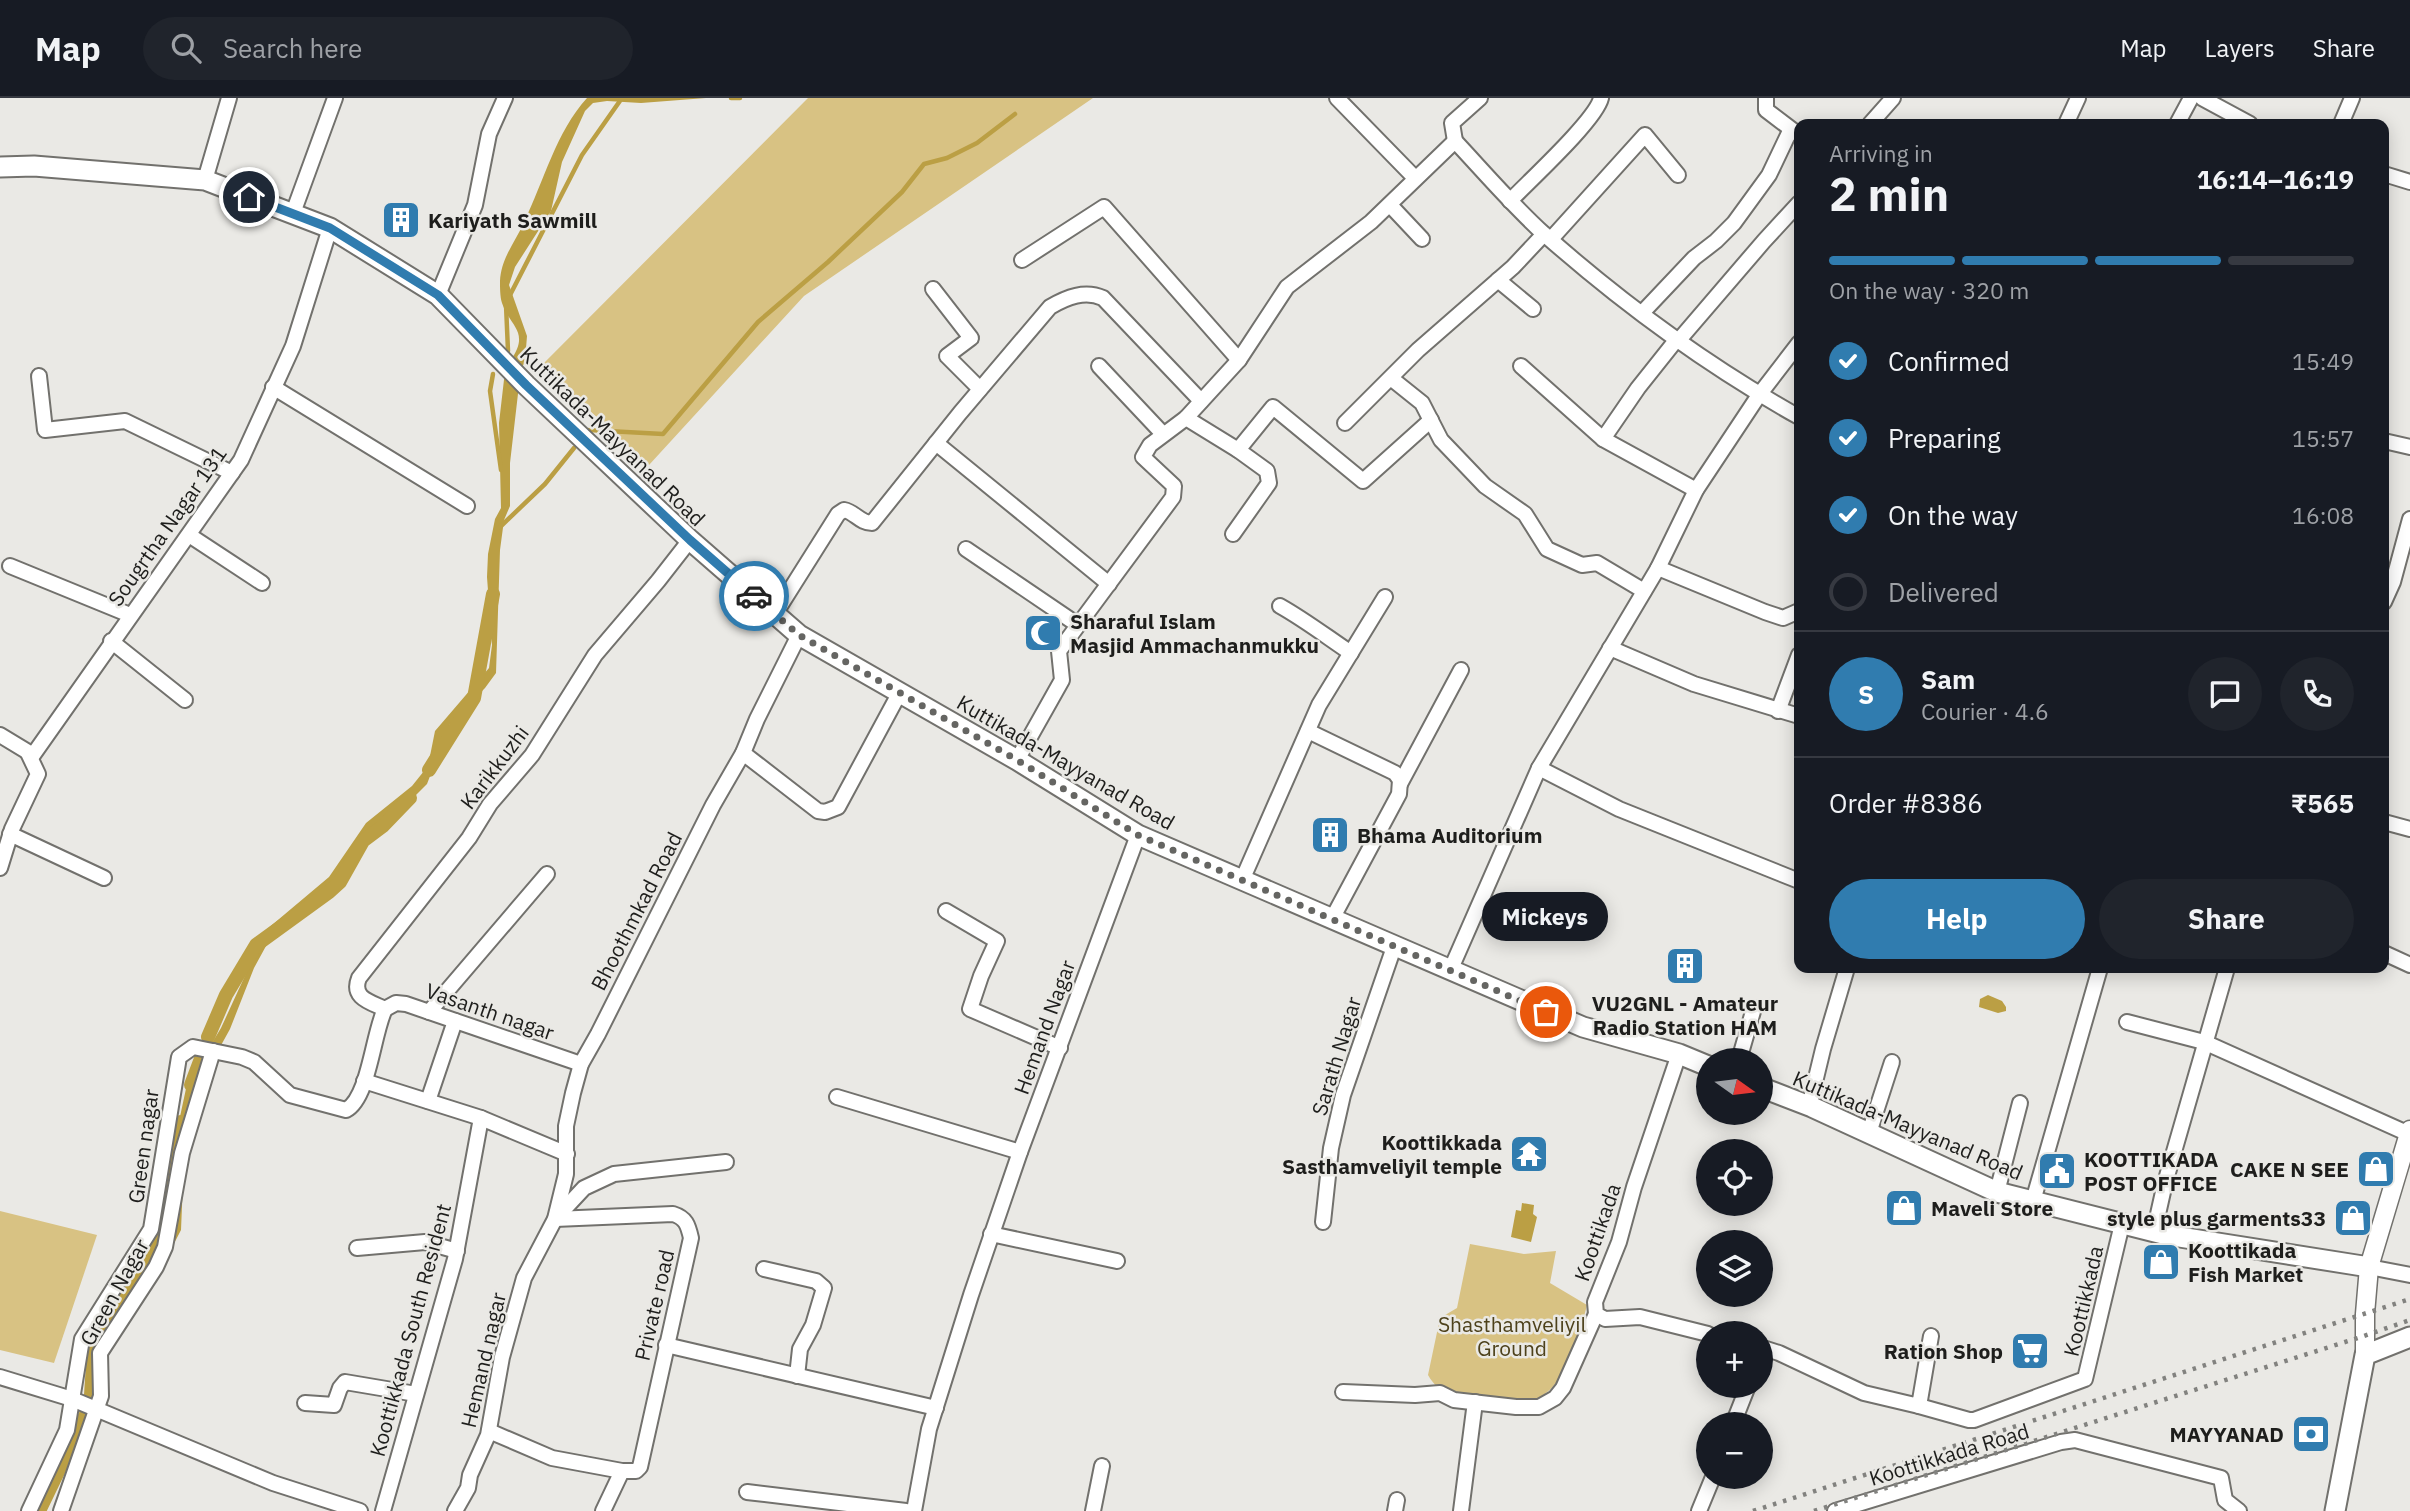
<!DOCTYPE html>
<meta charset="utf-8">
<style>
body{margin:0;font-family:"IBM Plex Sans",sans-serif;background:#20242c;color:#f1f3f6;height:100vh;display:flex;flex-direction:column;font-size:26px;white-space:nowrap}
*{box-sizing:border-box;margin:0}
p{font-size:23px;color:#9ea1a6}
.icon{flex:none;width:38px;height:38px;fill:none;stroke:currentColor;stroke-width:2;stroke-linecap:round;stroke-linejoin:round}
.map{position:relative;flex:1;overflow:hidden}
.details{position:absolute;left:1794px;top:21px;width:595px;height:854px;display:flex;flex-direction:column;background:#171b24;border-radius:14px;box-shadow:0 4px 18px #0003}
.details>*{flex:none}
.needle{width:46px;rotate:104deg}
.fabs{position:absolute;left:1696px;top:950px;display:grid;gap:14px}
.fabs a{display:grid;place-items:center;width:77px;height:77px;border-radius:50%;background:#171b24;box-shadow:0 4px 18px #0003;font-size:35px}
.pin{position:absolute;display:grid;place-items:center;width:60px;height:60px;color:#fff;margin:-30px;border:4px solid #fff;border-radius:50%;box-shadow:0 2px 7px #0007}
.courier{position:absolute;display:grid;place-items:center;width:70px;height:70px;margin:-35px;border:5px solid #307caf;border-radius:50%;background:#fff;color:#222;box-shadow:0 2px 9px #0007}
.bubble{position:absolute;height:49px;border-radius:24px;background:#171b24;box-shadow:0 4px 18px #0003;font-size:23px;font-weight:700;line-height:49px;text-align:center}
.headline em{font-style:normal;font-weight:700}
.headline div{display:flex;flex-direction:column-reverse}
.headline{display:flex;align-items:center;justify-content:space-between;height:119px;padding:0 35px}
h1{font-size:46px;font-weight:700;line-height:52px}
.bar{display:grid;grid-template-columns:repeat(4,1fr);gap:10px 7px;align-content:center;height:84px;padding:0 35px}
.bar i{height:9px;border-radius:5px;background:#363941}
.bar .current{background:#307caf}
.bar p{grid-column:span 4}
.line{display:flex;align-items:center;gap:18px;padding:0 35px;border-top:2px solid #363941}
.line div{flex:1}
.round{display:grid;place-items:center;flex:none;width:74px;height:74px;border-radius:37px;background:#20242c}
ol{padding:0 35px;list-style:none}
li{display:flex;align-items:center;gap:21px;height:77px}
li p{margin-inline-start:auto}
li .icon{padding:7px;border-radius:50%;background:#307caf;color:#fff;stroke-width:4}
li:last-child{color:#9ea1a6}
li i{width:38px;height:38px;border:4px solid #363941;border-radius:50%}
.button{display:flex;gap:14px;margin-top:auto;padding:14px 35px}
.button a{flex:1;height:80px;border-radius:42px;background:#307caf;color:#fff;font-size:28px;font-weight:700;line-height:80px;text-align:center}
.button a+a{background:#20242c;color:#f1f3f6}
header{display:flex;align-items:center;gap:42px;box-sizing:border-box;height:98px;padding:0 35px;background:#171b24;border-bottom:2px solid #363941}
header strong{font-size:33px}
nav{display:flex;gap:38px;margin-inline-start:auto;font-size:24px}
.search{width:490px;height:63px;background:#20242c;display:flex;align-items:center;gap:18px;box-sizing:border-box;padding:0 24px;border-radius:38px;color:#9ea1a6;font-size:26px}
.map>svg:first-child{display:block}
</style>
<header>
<strong>Map</strong>
<div class="search"><svg class="icon" aria-label="search" viewBox="0 0 24 24"><circle cx="10" cy="10" r="6"/><path d="M15 15l6 6"/></svg>Search here</div>
<nav><a>Map</a><a>Layers</a><a>Share</a></nav>
</header>
<div class="map">
<svg width="2410" height="1413" viewBox="0 0 2410 1413">
<rect width="100%" height="100%" fill="#eae9e5"/>
<!-- green -->
<g fill="#d8c283">
<polygon points="808,0 1093,0 804,198 649,367 541,268"/>
<polygon points="0,1113 97,1137 54,1265 0,1252"/>
<path d="M1470,1146l54,10 32,-3 -6,32 37,22c-9,35 -24,100 -70,97 -4,0 -6,-2 -10,-3 -11,-3 -22,-3 -33,-4 -21,-2 -34,1 -46,-20l12,-57 17,-10z"/>
</g>
<!-- water -->
<g fill="#bb9f44">
<path d="M587,0h119l-65,5 -34,-2 -14,2 -8,8 -23,51 -11,49 -36,56 -6,18 18,51 -2,25 -4,9 -11,-9c21,-29 0,-34 -8,-58 -2,-6 -2,-16 -2,-22 1,-23 15,-38 24,-59 20,-41 32,-90 63,-124z"/>
<polygon points="505,273 519,287 510,365 510,408 504,422 500,452 496,575 485,590 450,626 427,686 410,703 378,728 355,756 338,784 279,832 266,848 254,870 230,931 214,960 184,1060 181,1132 147,1198 108,1253 90,1313 94,1251 139,1194 166,1145 178,1028 187,986 221,930 266,832 329,779 366,725 412,688 428,668 435,633 489,570 492,547 487,479 488,456 495,421 501,410 499,325"/>
<polygon points="1988,897 2002,903 2006,909 2006,913 1998,915 1979,909 1980,901"/>
<polygon points="1522,1105 1534,1107 1533,1116 1537,1119 1531,1144 1511,1139 1516,1112 1521,1113"/>
</g>
<g fill="none" stroke-linecap="round" stroke-linejoin="round">
<!-- stream -->
<g stroke="#bb9f44" stroke-width="4.5">
<polyline points="731,0 740,0"/>
<polyline points="509,199 582,57 622,0 634,0"/>
<polyline points="506,207 508,253"/>
<polyline points="493,276 490,293 501,372"/>
<polyline points="589,332 663,336 758,224 828,164 902,94 924,66 947,60 977,45 1015,16"/>
<polyline points="500,429 545,386 574,350"/>
</g>
<!-- canal -->
<g stroke="#bb9f44" stroke-width="14">
<polyline points="429,672 474,600 493,496"/>
<polyline points="208,939 226,897 256,847 329,794 340,784 363,743 383,728 410,700"/>
<polyline points="191,987 202,958"/>
<polyline points="91,1297 95,1235 149,1163 162,1132 181,1024"/>
<polyline points="39,1413 85,1318"/>
</g>
<defs>
<g id="minor">
<polyline points="1337,0 1415,80"/>
<polyline points="1766,0 1766,12 1799,37"/>
<polyline points="2202,0 2250,26"/>
<polyline points="1870,26 1893,0"/>
<polyline points="2066,26 2078,0"/>
<polyline points="2177,26 2191,0"/>
<polyline points="2341,26 2352,0"/>
<polyline points="1455,43 1452,25 1480,0"/>
<polyline points="2384,76 2410,84"/>
<polyline points="205,82 229,0"/>
<path d="M1510,103c19,-20 86,-81 91,-103"/>
<polyline points="1390,107 1422,141"/>
<polyline points="293,115 335,0"/>
<polyline points="1551,141 1645,37 1678,77"/>
<polyline points="1022,162 1104,109 1239,262"/>
<polyline points="1498,182 1533,211"/>
<polyline points="933,191 971,240 947,258 980,291"/>
<polyline points="438,197 475,107 489,36 505,0"/>
<polyline points="1642,215 1694,160 1716,143 1734,125 1769,77 1789,35"/>
<polyline points="1679,242 1764,143 1799,105"/>
<polyline points="1099,268 1163,336"/>
<polyline points="1521,268 1603,341 1696,392"/>
<polyline points="39,278 45,332 125,323 232,375"/>
<polyline points="1392,281 1422,305 1441,342 1485,388 1525,416 1547,451 1582,467 1597,465 1644,493"/>
<polyline points="273,289 467,408"/>
<polyline points="1186,320 1238,352 1273,309 1363,383 1431,322"/>
<polyline points="1345,325 1418,252 1513,169 1544,136"/>
<polyline points="1603,341 1638,290 1677,241"/>
<polyline points="2384,343 2410,349"/>
<polyline points="936,345 1109,486"/>
<polyline points="1233,436 1269,385 1267,373 1238,352"/>
<polyline points="189,437 262,485"/>
<polyline points="966,451 1078,527"/>
<polyline points="10,468 130,517"/>
<polyline points="1658,470 1765,514 1783,520 1799,513"/>
<polyline points="2384,504 2393,484 2410,421"/>
<path d="M1280,508c25,14 47,31 71,47"/>
<path d="M775,516l63,-100 6,-4c11,2 16,13 28,13l88,-110 90,-106c17,-10 35,-17 53,-9l98,103"/>
<polyline points="111,543 185,602"/>
<polyline points="1610,550 1694,586 1799,618"/>
<polyline points="1778,613 1799,557"/>
<polyline points="1308,633 1395,675 1400,682 1399,696 1332,821"/>
<polyline points="0,637 33,657 241,362 293,248 330,130"/>
<polyline points="743,655 818,713 825,714 838,709 900,594"/>
<path d="M1017,662l45,-80 -3,-29 114,-154 1,-11 -31,-29 7,-12 36,-27 53,-58 48,-73 84,-65 84,-81c29,31 57,64 89,93 78,69 164,132 255,183"/>
<polyline points="1539,670 1619,711 1799,783"/>
<polyline points="1400,686 1461,572"/>
<polyline points="2384,724 2410,731"/>
<polyline points="10,736 104,780"/>
<polyline points="0,770 12,731 38,676 28,655 31,657"/>
<polyline points="1243,780 1319,607 1385,499"/>
<polyline points="946,813 997,843 981,878 970,911 1060,950"/>
<polyline points="2384,855 2410,867"/>
<polyline points="1450,873 1539,670 1658,470 1696,392 1759,297 1799,245"/>
<path d="M385,911c-15,-7 -34,-11 -26,-31l110,-140 21,-34 42,-49 63,-100 63,-74 32,-41"/>
<polyline points="385,911 396,905 406,906 581,966"/>
<polyline points="429,914 547,776"/>
<polyline points="2127,924 2204,944 2409,1036"/>
<polyline points="1679,956 1634,1089 1619,1144 1595,1204 1596,1216 1605,1221 1640,1219 1708,1236"/>
<polyline points="1739,962 1754,910"/>
<polyline points="364,983 481,1020 567,1056"/>
<polyline points="837,999 1020,1054"/>
<polyline points="428,1003 455,923"/>
<polyline points="1809,1009 1823,951 1847,870"/>
<polyline points="1869,1035 1892,964"/>
<polyline points="1997,1094 2020,1005"/>
<polyline points="2033,1103 2100,870"/>
<polyline points="556,1120 584,1090 614,1076 726,1064"/>
<path d="M555,1121l118,-5c13,4 15,11 18,24l-51,229 -4,4h-14l-19,40"/>
<polyline points="1323,1124 1331,1050 1343,997 1394,849"/>
<polyline points="2154,1134 2165,1085 2227,870"/>
<polyline points="991,1136 1117,1163"/>
<polyline points="357,1150 425,1144 457,1153"/>
<polyline points="2369,1169 2410,1177"/>
<polyline points="764,1171 816,1183 824,1190 813,1227 800,1251 797,1278"/>
<polyline points="666,1247 936,1310"/>
<polyline points="1760,1249 1779,1255 1864,1295 1919,1308 1931,1238"/>
<polyline points="0,1279 72,1301 273,1385 360,1413"/>
<polyline points="1343,1294 1415,1297 1440,1295 1454,1302 1516,1309 1539,1309 1555,1300 1563,1290 1596,1216"/>
<polyline points="305,1305 334,1307 340,1290 345,1284 416,1296"/>
<polyline points="1919,1308 1969,1322 1974,1322 2085,1281 2122,1126"/>
<polyline points="1733,1326 1748,1288"/>
<polyline points="489,1333 552,1360 622,1373"/>
<polyline points="747,1394 906,1413"/>
<path d="M29,1413l38,-81 15,-91 69,-110 28,-172 14,-10 49,10 12,5 36,33 56,15c23,-12 27,-77 39,-101"/>
<polyline points="61,1413 101,1298 100,1255 156,1169 165,1149 182,1055 213,953"/>
<polyline points="383,1413 455,1161 481,1020"/>
<polyline points="455,1413 468,1390 470,1377 488,1337 502,1259 524,1180 555,1121 566,1076 566,1028 573,995 581,966 598,936 713,707 743,655 757,621 799,537"/>
<polyline points="914,1413 929,1331 971,1197 1020,1054 1138,737"/>
<polyline points="1093,1413 1102,1368"/>
<polyline points="1395,1413 1397,1402"/>
<polyline points="1461,1413 1475,1304"/>
<polyline points="1699,1413 1713,1379"/>
<polyline points="1835,1413 2061,1344 2075,1342 2221,1380 2225,1402 2239,1413"/>
</g>
<polyline id="tertiary" points="2365,1257 2365,1216 2369,1169 2410,1032"/>
<g id="secondary">
<polyline points="0,69 34,68 205,82 330,130 438,197 526,287 690,442 799,537 1017,662 1138,737 1583,929 1679,956 1708,968"/>
<polyline points="1760,989 1812,1009 1997,1094 2167,1137 2369,1169"/>
<polyline points="2335,1413 2365,1257 2410,1239"/>
</g>
</defs>
<!-- minor casing -->
<use href="#minor" stroke="#72716d" stroke-width="18"/>
<!-- tertiary casing -->
<use href="#tertiary" stroke="#72716d" stroke-width="21"/>
<!-- secondary casing -->
<use href="#secondary" stroke="#72716d" stroke-width="23"/>
<!-- minor -->
<use href="#minor" stroke="#fff" stroke-width="14"/>
<!-- tertiary -->
<use href="#tertiary" stroke="#fff" stroke-width="18"/>
<!-- secondary -->
<use href="#secondary" stroke="#fff" stroke-width="19"/>
<!-- rail -->
<g stroke="#82827f" stroke-width="4.5" stroke-dasharray="3.5 7" stroke-linecap="butt">
<polyline points="1753,1413 2410,1201"/>
<polyline points="1814,1413 2364,1238 2410,1222"/>
</g>
</g>
<g fill="none" stroke-linecap="round" stroke-linejoin="round">
<!-- done -->
<polyline stroke="#656562" stroke-width="7" stroke-dasharray="0 12.6" points="754,498 799,537 1017,662 1138,737 1546,914"/>
<!-- route -->
<polyline stroke="#307caf" stroke-width="9" points="249,99 330,130 438,197 526,287 690,442 754,498"/>
</g>
<!-- icons -->
<defs>
<symbol id="building-square" viewBox="-11 -11 22 22"><rect x="-9" y="-9" width="18" height="18" rx="4" fill="#307caf" stroke="#eae9e5"/><path d="M-4-6H4V6H1V3H-1V6H-4ZM-2.5-4.3h1.7v1.8h-1.7ZM.8-4.3h1.7v1.8H.8ZM-2.5-1h1.7V.8h-1.7ZM.8-1h1.7V.8H.8Z" fill="#fff"/></symbol>
<symbol id="mosque-square" viewBox="-11 -11 22 22"><rect x="-9" y="-9" width="18" height="18" rx="4" fill="#307caf" stroke="#eae9e5"/><path d="M3.5-4.9A6 6 0 1 0 3.5 4.9A5 5 0 1 1 3.5-4.9Z" fill="#fff"/></symbol>
<symbol id="temple-square" viewBox="-11 -11 22 22"><rect x="-9" y="-9" width="18" height="18" rx="4" fill="#307caf" stroke="#eae9e5"/><path d="M0-6L5-2H3V0L6.5 2.5H4V6H1.5V3h-3V6H-4V2.5H-6.5L-3 0V-2H-5Z" fill="#fff"/></symbol>
<symbol id="shop-square" viewBox="-11 -11 22 22"><rect x="-9" y="-9" width="18" height="18" rx="4" fill="#307caf" stroke="#eae9e5"/><path d="M-5-2.5h2.3a2.7 3.5 0 0 1 5.4 0H5L5.5 6h-11ZM-1.5-2.5h3a1.5 2.3 0 0 0-3 0Z" fill="#fff"/></symbol>
<symbol id="civic-square" viewBox="-11 -11 22 22"><rect x="-9" y="-9" width="18" height="18" rx="4" fill="#307caf" stroke="#eae9e5"/><path d="M-.6-6.5H3V-4.5H.6V-3L4-1V1h2V6H-6V1h2V-1L-.6-3ZM-1.2 2.5V6h2.4V2.5Z" fill="#fff"/></symbol>
<symbol id="supermarket-square" viewBox="-11 -11 22 22"><rect x="-9" y="-9" width="18" height="18" rx="4" fill="#307caf" stroke="#eae9e5"/><path d="M-6-5.5h2.5l.6 2H6L4.5 2H-2.5L-4.4-4H-6ZM-1.5 3.2a1.3 1.3 0 1 0 .1 0ZM3 3.2a1.3 1.3 0 1 0 .1 0Z" fill="#fff"/></symbol>
<symbol id="bank-square" viewBox="-11 -11 22 22"><rect x="-9" y="-9" width="18" height="18" rx="4" fill="#307caf" stroke="#eae9e5"/><path d="M-6-4H6V4H-6ZM0-2.3a2.3 2.3 0 1 0 0 4.6a2.3 2.3 0 1 0 0-4.6Z" fill="#fff"/></symbol>
</defs>
<g fill-rule="evenodd">
<use href="#building-square" x="379" y="100" width="44" height="44"/>
<use href="#mosque-square" x="1021" y="513" width="44" height="44"/>
<use href="#building-square" x="1308" y="715" width="44" height="44"/>
<use href="#building-square" x="1663" y="846" width="44" height="44"/>
<use href="#temple-square" x="1507" y="1034" width="44" height="44"/>
<use href="#shop-square" x="2354" y="1049" width="44" height="44"/>
<use href="#civic-square" x="2035" y="1051" width="44" height="44"/>
<use href="#shop-square" x="1882" y="1088" width="44" height="44"/>
<use href="#shop-square" x="2331" y="1098" width="44" height="44"/>
<use href="#shop-square" x="2139" y="1142" width="44" height="44"/>
<use href="#supermarket-square" x="2008" y="1231" width="44" height="44"/>
<use href="#bank-square" x="2289" y="1314" width="44" height="44"/>
</g>
<g text-anchor="middle" dominant-baseline="central" stroke-width="5" stroke-linejoin="round" paint-order="stroke">
<!-- poi labels -->
<g font-size="21" font-weight="bold" fill="#1e1e1c" stroke="#eae9e5" text-anchor="start">
<text x="428" y="122">Kariyath Sawmill</text>
<text x="1070" y="523">Sharaful Islam<tspan x="1070" dy="24">Masjid Ammachanmukku</tspan></text>
<text x="1357" y="737">Bhama Auditorium</text>
<text x="1685" y="905" text-anchor="middle">VU2GNL - Amateur<tspan x="1685" dy="24">Radio Station HAM</tspan></text>
<text x="1502" y="1044" text-anchor="end">Koottikkada<tspan x="1502" dy="24">Sasthamveliyil temple</tspan></text>
<text x="2084" y="1061">KOOTTIKADA<tspan x="2084" dy="24">POST OFFICE</tspan></text>
<text x="2349" y="1071" text-anchor="end">CAKE N SEE</text>
<text x="1931" y="1110">Maveli Store</text>
<text x="2326" y="1120" text-anchor="end">style plus garments33</text>
<text x="2188" y="1152">Koottikada<tspan x="2188" dy="24">Fish Market</tspan></text>
<text x="2003" y="1253" text-anchor="end">Ration Shop</text>
<text x="2284" y="1336" text-anchor="end">MAYYANAD</text>
</g>
<!-- street labels -->
<g font-size="21" fill="#1e1e1c" stroke="#eae9e5">
<text transform="translate(613 338) rotate(44)">Kuttikada-Mayyanad Road</text>
<text transform="translate(167 428) rotate(-55)">Sougrtha Nagar 131</text>
<text transform="translate(1066 664) rotate(30)">Kuttikada-Mayyanad Road</text>
<text transform="translate(494 669) rotate(-53)">Karikkuzhi</text>
<text transform="translate(636 813) rotate(-63)">Bhoothmkad Road</text>
<text transform="translate(490 913) rotate(19)">Vasanth nagar</text>
<text transform="translate(1044 929) rotate(-70)">Hemand Nagar</text>
<text transform="translate(1336 958) rotate(-73)">Sarath Nagar</text>
<text transform="translate(1908 1027) rotate(23)">Kuttikada-Mayyanad Road</text>
<text transform="translate(143 1048) rotate(-82)">Green nagar</text>
<text transform="translate(1597 1134) rotate(-71)">Koottikada</text>
<text transform="translate(114 1194) rotate(-61)">Green Nagar</text>
<text transform="translate(2083 1203) rotate(-77)">Koottikkada</text>
<text transform="translate(654 1207) rotate(-77)">Private road</text>
<text transform="translate(410 1232) rotate(-75)">Koottikkada South Resident</text>
<text transform="translate(483 1262) rotate(-77)">Hemand nagar</text>
<text transform="translate(1949 1356) rotate(-17)">Koottikkada Road</text>
</g>
<!-- park labels -->
<g font-size="21" fill="#4d411b" stroke="#eae9e5">
<text x="1512" y="1226">Shasthamveliyil<tspan x="1512" dy="24">Ground</tspan></text>
</g>
</g>
</svg>
<div class="fabs">
<a><svg class="needle" viewBox="-14 -14 28 28"><path d="M0-13l5 13h-10z" fill="#e53935"/><path d="M0 13l5-13h-10z" fill="#9ea1a6"/></svg></a>
<a><svg class="icon" aria-label="locate" viewBox="0 0 24 24"><circle cx="12" cy="12" r="6"/><path d="M12 2v4M12 18v4M2 12h4M18 12h4"/></svg></a>
<a><svg class="icon" aria-label="layers" viewBox="0 0 24 24"><path d="M12 4l9 5-9 5-9-5zM3 14l9 5 9-5"/></svg></a>
<a>+</a>
<a>−</a>
</div>
<div class="pin" style="left:1546px;top:914px;background:#ea580c"><svg class="icon" aria-label="bag" viewBox="0 0 24 24"><path d="M5 8h14l-1 12H6zM9 8a3 3 0 0 1 6 0"/></svg></div>
<div class="pin" style="left:249px;top:99px;background:#1f2937"><svg class="icon" aria-label="home" viewBox="0 0 24 24"><path d="M3 11l9-7 9 7M6 9v11h12V9"/></svg></div>
<div class="courier" style="left:754px;top:498px"><svg class="icon" aria-label="car" viewBox="0 0 24 24"><path d="M5 17H2v-5l4-1 3-4h7l3 4 3 1v5h-3M9 17h6M6 11h13"/><circle cx="7" cy="17" r="2"/><circle cx="17" cy="17" r="2"/></svg></div>
<div class="bubble" style="left:1482px;top:794px;width:126px">Mickeys</div>
<section class="details">
<div class="headline"><div><h1>2 min</h1><p>Arriving in</p></div><em>16:14–16:19</em></div>
<div class="bar"><i class="current"></i><i class="current"></i><i class="current"></i><i></i><p>On the way · 320 m</p></div>
<ol>
<li><svg class="icon" aria-label="check" viewBox="0 0 24 24"><path d="M5 12l5 5 9-10"/></svg>Confirmed<p>15:49</p></li>
<li><svg class="icon" aria-label="check" viewBox="0 0 24 24"><path d="M5 12l5 5 9-10"/></svg>Preparing<p>15:57</p></li>
<li><svg class="icon" aria-label="check" viewBox="0 0 24 24"><path d="M5 12l5 5 9-10"/></svg>On the way<p>16:08</p></li>
<li><i></i>Delivered</li>
</ol>
<div class="line" style="height:126px"><b class="round" style="background:#307caf;color:#fff">S</b><div><b>Sam</b><p>Courier · 4.6</p></div><a class="round"><svg class="icon" aria-label="chat" viewBox="0 0 24 24"><path d="M4 5h16v11H9l-5 4z"/></svg></a><a class="round"><svg class="icon" aria-label="phone" viewBox="0 0 24 24"><path d="M5 4h4l2 5-3 2q2 4 5 5l2-3 5 2v4C11 20 4 13 5 4z"/></svg></a></div>
<div class="line" style="height:91px"><div>Order #8386</div><b>₹565</b></div>
<div class="button"><a>Help</a><a>Share</a></div>
</section>
</div>
